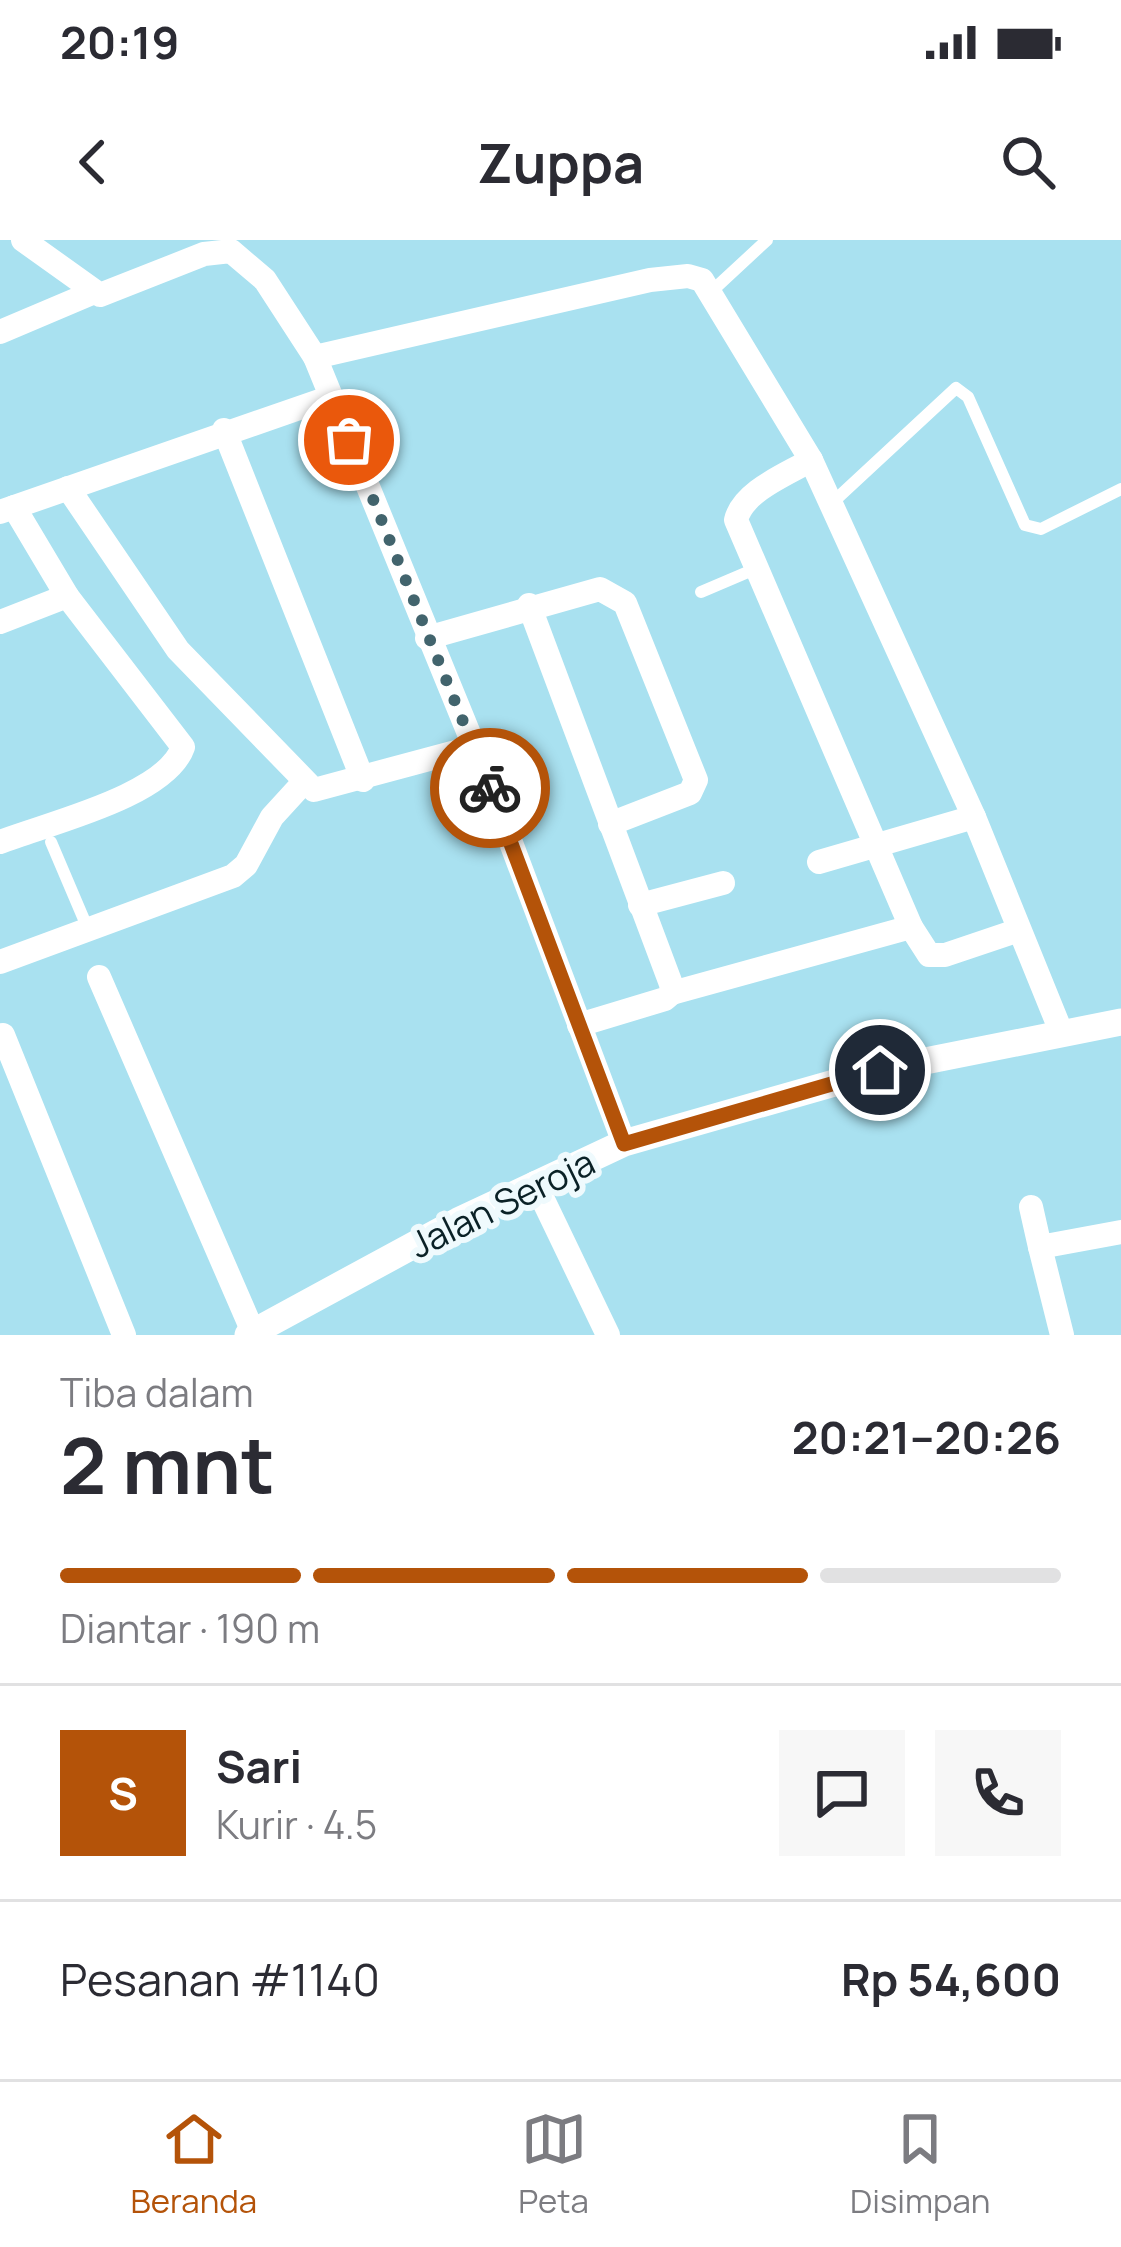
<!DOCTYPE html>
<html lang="id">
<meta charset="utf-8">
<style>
body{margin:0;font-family:Manrope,sans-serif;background:#f7f7f7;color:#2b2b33;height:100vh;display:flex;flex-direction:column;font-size:45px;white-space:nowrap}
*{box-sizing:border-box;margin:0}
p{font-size:39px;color:#7c7c81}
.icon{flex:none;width:66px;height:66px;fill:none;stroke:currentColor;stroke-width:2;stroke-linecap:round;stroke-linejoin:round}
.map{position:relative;height:1095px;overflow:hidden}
.panel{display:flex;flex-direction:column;background:#fff;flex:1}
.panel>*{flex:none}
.pin{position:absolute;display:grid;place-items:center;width:102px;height:102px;color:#fff;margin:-51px;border:6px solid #fff;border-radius:50%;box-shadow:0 3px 12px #0007}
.courier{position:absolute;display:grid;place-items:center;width:120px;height:120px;margin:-60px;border:9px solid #b45309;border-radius:50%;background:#fff;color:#222;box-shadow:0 3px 15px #0007}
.overview em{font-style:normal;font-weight:700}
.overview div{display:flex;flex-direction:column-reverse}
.overview{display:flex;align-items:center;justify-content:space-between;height:204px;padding:0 60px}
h1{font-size:78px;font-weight:700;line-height:90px}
.bar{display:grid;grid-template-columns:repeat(4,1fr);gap:18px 12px;align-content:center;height:144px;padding:0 60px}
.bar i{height:15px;border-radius:9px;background:#e1e1e2}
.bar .selected{background:#b45309}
.bar p{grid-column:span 4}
.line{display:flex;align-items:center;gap:30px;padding:0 60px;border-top:3px solid #e1e1e2}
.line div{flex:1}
.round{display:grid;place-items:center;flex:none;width:126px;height:126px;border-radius:0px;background:#f7f7f7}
.status{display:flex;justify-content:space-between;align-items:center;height:84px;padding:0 60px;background:#fff;direction:ltr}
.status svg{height:33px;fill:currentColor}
header{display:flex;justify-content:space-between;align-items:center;height:156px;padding:0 60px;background:#fff;font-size:54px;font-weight:700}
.menu{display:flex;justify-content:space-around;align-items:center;height:168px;border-top:3px solid #e1e1e2;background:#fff;font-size:33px;color:#7c7c81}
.menu a{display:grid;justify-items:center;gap:6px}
.menu .selected{color:#b45309}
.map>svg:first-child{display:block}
</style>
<div class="status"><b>20:19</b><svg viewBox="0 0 49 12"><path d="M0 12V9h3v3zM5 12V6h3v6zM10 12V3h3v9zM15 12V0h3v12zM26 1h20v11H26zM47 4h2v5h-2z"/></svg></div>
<header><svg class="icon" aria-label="back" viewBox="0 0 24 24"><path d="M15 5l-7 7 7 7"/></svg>Zuppa<svg class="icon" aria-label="search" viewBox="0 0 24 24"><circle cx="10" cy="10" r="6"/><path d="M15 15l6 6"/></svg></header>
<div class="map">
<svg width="1121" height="1095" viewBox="0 0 1121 1095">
<rect width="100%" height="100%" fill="#a9e1f0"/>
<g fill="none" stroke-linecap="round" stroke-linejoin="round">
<!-- service -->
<g stroke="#fff" stroke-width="12">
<polyline points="712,51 767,0"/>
<polyline points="832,263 956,148 968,157 1025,285 1041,289 1121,249"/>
<polyline points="701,352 755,329"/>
<polyline points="51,602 88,689"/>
</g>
<!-- minor -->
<g stroke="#fff" stroke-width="24">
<polyline points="23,0 100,55 204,14 231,11 265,40 315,117 481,523 624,903"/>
<polyline points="0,92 92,53"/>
<polyline points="315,117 650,40 688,36 702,40 811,220 974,577 1062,794"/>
<polyline points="224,190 363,540"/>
<path d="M811,220c-25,15 -68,31 -75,60l175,407 18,28h16l74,-25"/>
<polyline points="68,248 178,410 314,550 474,507"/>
<polyline points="14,267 67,356"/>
<polyline points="0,272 331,157"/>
<polyline points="529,365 671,744 672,753 665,759 579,785"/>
<path d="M0,382l67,-26 116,151c-17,49 -134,76 -183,95"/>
<polyline points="427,398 600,349 625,363 696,540 690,553 610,584"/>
<polyline points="819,622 974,577"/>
<polyline points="640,665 723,643"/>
<polyline points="0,722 233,636 246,625 272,577 304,542"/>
<polyline points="99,737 253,1092"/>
<polyline points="672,753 911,687"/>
<polyline points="3,795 124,1095"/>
<polyline points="535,943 608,1095"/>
<polyline points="1031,967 1040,1007 1121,992"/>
<polyline points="1040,1007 1062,1095"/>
</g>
<!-- tertiary -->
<polyline stroke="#fff" stroke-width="27" points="248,1095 458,981 624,903 880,830 1121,782"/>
</g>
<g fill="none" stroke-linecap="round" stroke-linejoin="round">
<!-- done -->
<polyline stroke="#42646d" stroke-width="12" stroke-dasharray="0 21.6" points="349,200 490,548"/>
<!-- route -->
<polyline stroke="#b45309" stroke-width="15" points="490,548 624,904 880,830"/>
</g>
<g text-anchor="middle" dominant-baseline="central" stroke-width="12" stroke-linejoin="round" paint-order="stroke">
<!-- street labels -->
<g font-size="36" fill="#0a2126" stroke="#effafd">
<text transform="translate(502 963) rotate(-26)">Jalan Seroja</text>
</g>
</g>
</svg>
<div class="pin" style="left:349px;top:200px;background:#ea580c"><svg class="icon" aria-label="bag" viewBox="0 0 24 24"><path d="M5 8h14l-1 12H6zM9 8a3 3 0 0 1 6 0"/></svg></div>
<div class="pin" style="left:880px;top:830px;background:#1f2937"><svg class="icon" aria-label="home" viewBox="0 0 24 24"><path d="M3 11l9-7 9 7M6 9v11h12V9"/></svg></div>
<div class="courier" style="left:490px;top:548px"><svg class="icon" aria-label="bike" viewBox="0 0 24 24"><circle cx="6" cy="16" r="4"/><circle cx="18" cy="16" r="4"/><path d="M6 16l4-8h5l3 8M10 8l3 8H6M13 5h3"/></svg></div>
</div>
<section class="panel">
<div class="overview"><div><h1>2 mnt</h1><p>Tiba dalam</p></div><em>20:21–20:26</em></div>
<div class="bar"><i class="selected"></i><i class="selected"></i><i class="selected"></i><i></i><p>Diantar · 190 m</p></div>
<div class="line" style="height:216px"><b class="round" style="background:#b45309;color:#fff">S</b><div><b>Sari</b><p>Kurir · 4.5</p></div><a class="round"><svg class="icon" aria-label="chat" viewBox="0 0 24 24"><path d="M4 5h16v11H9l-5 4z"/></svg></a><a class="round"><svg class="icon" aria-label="phone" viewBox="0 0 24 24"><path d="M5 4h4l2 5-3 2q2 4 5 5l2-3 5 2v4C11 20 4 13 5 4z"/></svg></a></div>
<div class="line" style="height:156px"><div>Pesanan #1140</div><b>Rp 54,600</b></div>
</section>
<nav class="menu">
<a class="selected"><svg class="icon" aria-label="home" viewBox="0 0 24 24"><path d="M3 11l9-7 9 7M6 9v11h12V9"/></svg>Beranda</a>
<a><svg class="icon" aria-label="map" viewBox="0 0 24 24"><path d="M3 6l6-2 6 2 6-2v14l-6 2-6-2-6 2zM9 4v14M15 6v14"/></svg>Peta</a>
<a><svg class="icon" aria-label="saved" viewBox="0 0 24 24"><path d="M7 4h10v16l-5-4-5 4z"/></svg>Disimpan</a>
</nav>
